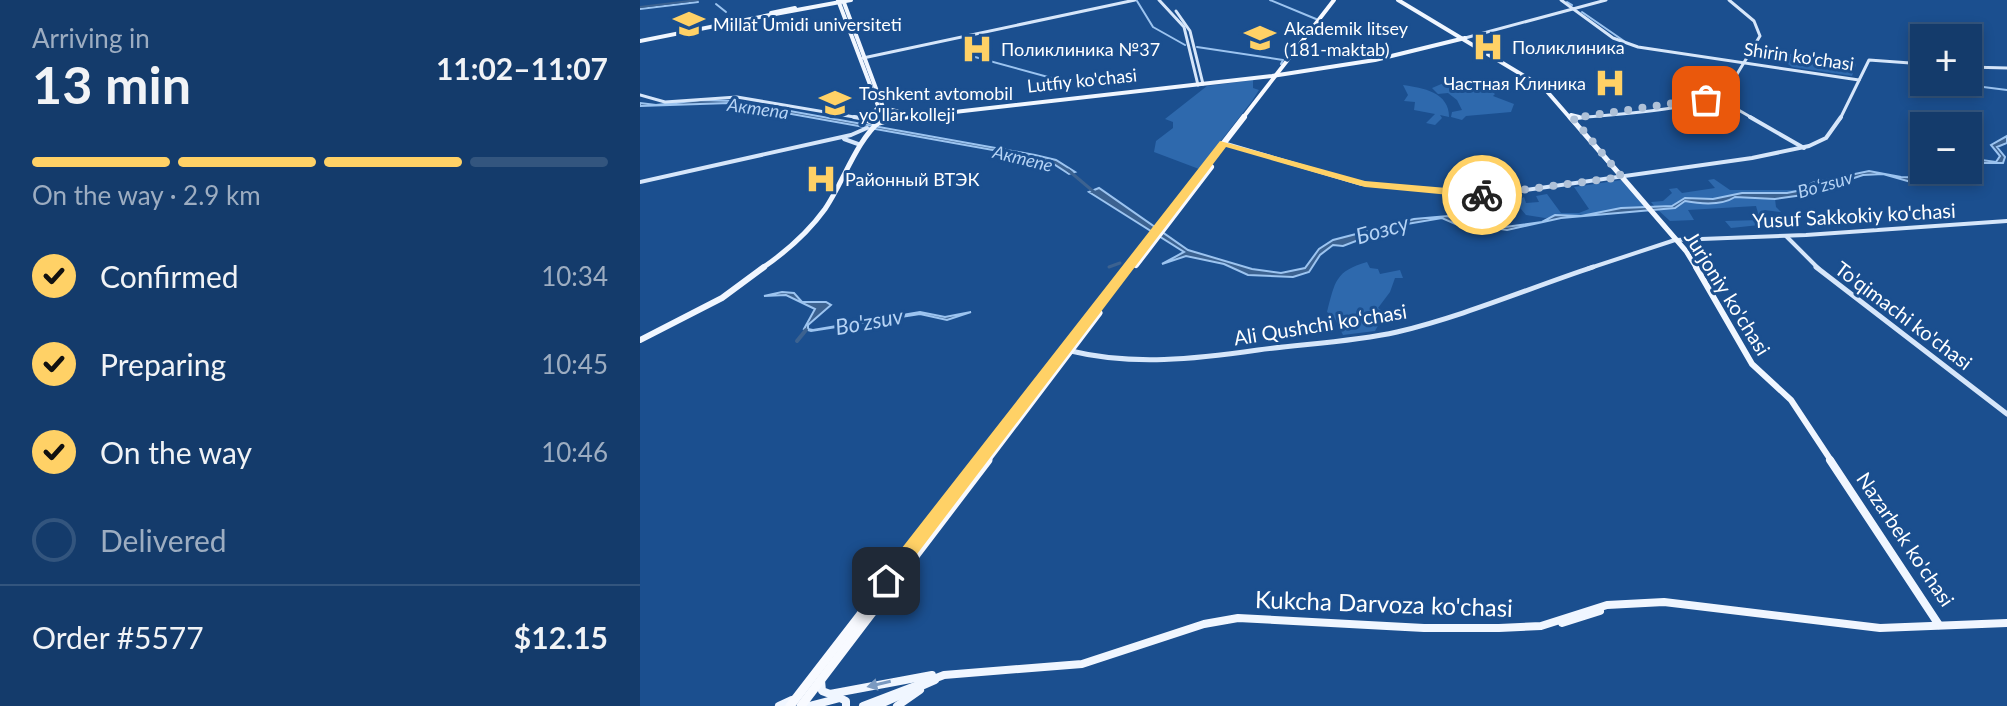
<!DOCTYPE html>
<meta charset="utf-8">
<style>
body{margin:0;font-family:Lato,sans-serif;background:#214673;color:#f1f3f6;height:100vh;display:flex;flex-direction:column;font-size:30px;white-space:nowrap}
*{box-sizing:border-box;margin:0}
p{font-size:26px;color:#9dadc1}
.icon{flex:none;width:44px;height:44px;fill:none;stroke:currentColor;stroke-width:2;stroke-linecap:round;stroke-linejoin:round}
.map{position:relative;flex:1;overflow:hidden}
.side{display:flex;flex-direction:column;background:#143b6b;width:640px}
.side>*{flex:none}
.tools{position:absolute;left:1270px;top:24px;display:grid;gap:16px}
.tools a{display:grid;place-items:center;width:72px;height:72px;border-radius:0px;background:#143b6b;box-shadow:0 4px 12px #0003,0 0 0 2px #33557e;font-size:40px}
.pin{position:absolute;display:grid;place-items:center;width:68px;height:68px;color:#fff;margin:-34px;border-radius:16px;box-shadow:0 4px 12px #0006}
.courier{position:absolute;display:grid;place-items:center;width:80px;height:80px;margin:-40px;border:6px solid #ffd166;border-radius:50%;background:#fff;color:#222;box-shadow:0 2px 10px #0007}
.headline em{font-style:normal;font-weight:700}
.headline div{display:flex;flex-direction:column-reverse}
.headline{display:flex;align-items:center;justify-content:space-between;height:136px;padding:0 32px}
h1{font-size:52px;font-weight:700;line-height:60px}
.bar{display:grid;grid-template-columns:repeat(4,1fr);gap:12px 8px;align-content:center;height:96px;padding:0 32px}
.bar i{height:10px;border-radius:6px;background:#33557e}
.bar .selected{background:#ffd166}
.bar p{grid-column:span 4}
.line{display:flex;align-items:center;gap:20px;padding:0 32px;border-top:2px solid #33557e}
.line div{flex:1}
ol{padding:0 32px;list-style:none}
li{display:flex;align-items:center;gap:24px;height:88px}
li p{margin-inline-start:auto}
li .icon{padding:8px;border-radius:50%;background:#ffd166;color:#111;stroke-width:4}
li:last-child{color:#9dadc1}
li i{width:44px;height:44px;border:4px solid #33557e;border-radius:50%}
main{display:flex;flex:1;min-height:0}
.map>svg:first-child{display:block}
</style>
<main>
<section class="side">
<div class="headline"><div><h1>13 min</h1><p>Arriving in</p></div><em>11:02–11:07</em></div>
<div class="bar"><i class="selected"></i><i class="selected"></i><i class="selected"></i><i></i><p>On the way · 2.9 km</p></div>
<ol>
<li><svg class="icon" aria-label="check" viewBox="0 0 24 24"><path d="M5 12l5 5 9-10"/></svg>Confirmed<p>10:34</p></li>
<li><svg class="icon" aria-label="check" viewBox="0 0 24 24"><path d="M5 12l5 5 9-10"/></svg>Preparing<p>10:45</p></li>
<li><svg class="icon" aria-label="check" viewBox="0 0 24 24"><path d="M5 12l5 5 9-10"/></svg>On the way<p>10:46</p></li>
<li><i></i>Delivered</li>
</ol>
<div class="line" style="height:104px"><div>Order #5577</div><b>$12.15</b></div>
</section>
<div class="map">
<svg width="1367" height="706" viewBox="0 0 1367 706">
<rect width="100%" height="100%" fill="#1b4f8f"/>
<!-- green -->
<g fill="#2e69ad">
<polygon points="1120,51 1214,60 1216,65 1212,76 1152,67 1144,61 1116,57"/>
<polygon points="813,79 849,86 853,82 856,85 848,88 855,94 853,96 874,104 871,112 826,116 822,120 811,117 812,112 822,110 817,100 808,93 798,94 792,88"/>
<polygon points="613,80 613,88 619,90 612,101 559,169 514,152 516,141 533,128 533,122 525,119 567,86"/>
<path d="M763,85c20,3 46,7 46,32l-9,-2 2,3 -7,7 -9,-2 9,-9 -21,-4 1,-8 -11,-1 4,-6z"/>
<polygon points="1074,179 1090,190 1162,190 1129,195 1102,193 1073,199 1042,199 1032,206 1016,208 1011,202 1023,201 1032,193 1029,189 1037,188 1042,193 1075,188 1068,180"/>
<polygon points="981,180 1007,209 981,208 972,212 905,218 886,215 875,202 884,197 886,203 899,202 896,196 907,194 921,213 939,213 949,209 934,187"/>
<path d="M1095,197l40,2 1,8 5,5 -17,-2 5,14 -38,4 -6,-7 35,-1 -4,-14 -68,4 6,10 -24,1 -12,-11 17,-2 10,-7c16,3 36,5 50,-4z"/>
<path d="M727,262l3,6 8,1 2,5 20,-4 3,8h-8l-5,14 -12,16 7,5 -10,18 -32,4 -9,-18 -7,-5c8,-30 8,-41 40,-50z"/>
</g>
<!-- water -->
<g fill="#3c6290" stroke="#9cc4f0" stroke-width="2">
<polygon points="62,100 94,101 395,155 416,160 435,172 429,174 412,163 397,158 90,103 0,106 0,103 16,105"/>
<path d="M1367,136v7l-10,4 8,10 -2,6h-20l-5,10 -27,4 -4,4 -36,1 -28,-8 -20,1 -24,8 -26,3 -3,8 -35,5 -40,-2c-14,9 -34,7 -50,4l-10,7 -114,10 -54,12 -20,-3 -18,3 -27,-12 -47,8 -52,20 -10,-1 -13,10 -11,17 -16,5 -45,-2 -24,-11 -38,-8 -24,8 22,-12 -95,-60 10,-4 89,62 64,19 29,4 24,-5 14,-19 14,-9 81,-21 34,-3 18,9 39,2 37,-5 13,-7 26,1 40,-8 51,-2 13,-8 28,1 29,-6h45l15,-3 10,-7 57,-12 32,6 41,1 31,-8 9,-10 14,2 4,-6 -9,-11z"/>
<polygon points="142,292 154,293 162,302 186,302 191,305 168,325 168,329 173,330 280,312 305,317 331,312 307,320 280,314 171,331 164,329 175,309 146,295 124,296"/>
</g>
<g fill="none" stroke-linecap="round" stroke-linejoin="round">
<!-- stream -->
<g stroke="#9cc4f0" stroke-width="2">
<polyline points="630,0 676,19"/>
<polyline points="497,1 513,27 545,45"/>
<polyline points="927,2 932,5"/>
<polyline points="76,4 86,12"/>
<polyline points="0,9 58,2"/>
<polyline points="942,12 984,41"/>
<polyline points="557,47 643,60 641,64"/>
<polyline points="324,54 419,80"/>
<polyline points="1304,82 1367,90"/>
</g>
<!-- canal-far2 -->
<polyline stroke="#3c6290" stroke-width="2" points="0,7 58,0"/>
<!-- canal-far1 -->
<g stroke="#3c6290" stroke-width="3">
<polyline points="428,170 454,192"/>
<polyline points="469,267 480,263"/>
</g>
<!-- canal -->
<polyline stroke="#3c6290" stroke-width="4" points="157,341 166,330"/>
<!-- secondary-far2 -->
<g stroke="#d6e6fa" stroke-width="3">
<polyline points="519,0 544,27 558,85"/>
<polyline points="921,0 973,38 998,47 1219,80"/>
<polyline points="536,11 550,31 563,84"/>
<polyline points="825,38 966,0"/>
<polyline points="223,58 495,0"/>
<polyline points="1328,67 1367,68"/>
<polyline points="0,95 25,102 97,97 226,119"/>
<polyline points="1076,97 1114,119"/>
<path d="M937,118c36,-4 126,-7 151,-29l32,-53 -6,-15 -25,-21"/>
<polyline points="1200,119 1229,60 1284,64"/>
</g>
<!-- secondary-far1 -->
<g stroke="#d6e6fa" stroke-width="4">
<polyline points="214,117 227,119"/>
<polyline points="1110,117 1164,148"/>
<polyline points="937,118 946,117"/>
<polyline points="204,139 218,144"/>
<polyline points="583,143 722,184 850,195 1112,158 1169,146 1186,138 1201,117"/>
<polyline points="0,182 211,135 227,128"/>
<polyline points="1146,236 1179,269"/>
<polyline points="947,269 1035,240 1166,235 1367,221"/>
</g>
<!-- secondary -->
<g stroke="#d6e6fa" stroke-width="5">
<polyline points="1176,267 1367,414"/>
<path d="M431,351c61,15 125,8 187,-1 46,-6 94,-8 139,-18 67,-16 130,-43 196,-65"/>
</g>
<!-- primary-far3 -->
<g stroke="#f0f6ff" stroke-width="4">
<polyline points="198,0 240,111 237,119"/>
<polyline points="203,0 244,110"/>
<polyline points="758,0 904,88 931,119"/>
<polyline points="131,13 155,8"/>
<polyline points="0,41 135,14"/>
<polyline points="244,108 263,113"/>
<polyline points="931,115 939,117"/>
<polyline points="226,119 239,107"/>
<polyline points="253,119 632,76 735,60 825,38"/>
</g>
<!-- primary-far2 -->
<g stroke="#f0f6ff" stroke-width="5">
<polyline points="228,117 225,120 237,124"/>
<polyline points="930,117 1046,251 1057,269"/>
<polyline points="235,123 238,117"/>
<polyline points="239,123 260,117"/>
<path d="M121,269c25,-17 46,-35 64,-60 19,-28 31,-68 56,-89"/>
</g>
<!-- primary-far1 -->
<g stroke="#f0f6ff" stroke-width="6">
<polyline points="1056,267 1112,364 1151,400 1192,462"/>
<polyline points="0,340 82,298 124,267"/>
</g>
<!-- primary -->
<g stroke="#f0f6ff" stroke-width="8">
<polyline points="1190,460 1299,625"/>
<polyline points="922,623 960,611"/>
<polyline points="181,680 182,691 190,694 292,675"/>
<polyline points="139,706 152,700"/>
<polyline points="169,706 200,698 206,701 206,706"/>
<polyline points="223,706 304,675 442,664 564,624 598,618 784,628 859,628 901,626 967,605 1024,602 1240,628 1367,623"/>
<polyline points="236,706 295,680"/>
<polyline points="257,706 280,690"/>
</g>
<!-- trunk-far3 -->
<polyline stroke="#f8faff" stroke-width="4" points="602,119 694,0"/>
<!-- trunk-far2 -->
<g stroke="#f8faff" stroke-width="6">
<polyline points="496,265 571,167"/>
<polyline points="486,269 604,117"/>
</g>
<!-- trunk-far1 -->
<g stroke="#f8faff" stroke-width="7">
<polyline points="338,462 488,267"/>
<polyline points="346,462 459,313"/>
</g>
<!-- trunk -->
<g stroke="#f8faff" stroke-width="9">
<polyline points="150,706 340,460"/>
<polyline points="161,706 348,460"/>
</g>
<!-- primary-bridge -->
<polyline stroke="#f0f6ff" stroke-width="4" points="135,14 211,0"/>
</g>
<!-- one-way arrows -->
<defs><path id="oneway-solid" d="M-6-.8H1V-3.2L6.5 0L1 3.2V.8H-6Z" transform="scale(2)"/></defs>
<use fill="#7b9ac1" href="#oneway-solid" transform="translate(239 684) rotate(167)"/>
<!-- route -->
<polygon fill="#ffd166" points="580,141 725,181 842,191 847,195 842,198 725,187 586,147 252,587 240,587 238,581 240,576"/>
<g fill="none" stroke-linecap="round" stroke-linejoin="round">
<!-- done -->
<polyline stroke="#afc1d8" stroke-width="8" stroke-dasharray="0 14.4" points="842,195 982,177 933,118 1076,97 1066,100"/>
</g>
<!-- icons -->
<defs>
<symbol id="university-bare" viewBox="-9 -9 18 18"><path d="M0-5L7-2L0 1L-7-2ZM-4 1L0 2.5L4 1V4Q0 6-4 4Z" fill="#ffd166" stroke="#1b4f8f" stroke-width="2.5" paint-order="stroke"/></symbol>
<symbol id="hospital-bare" viewBox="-9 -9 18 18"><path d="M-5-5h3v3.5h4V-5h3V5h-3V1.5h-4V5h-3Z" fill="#ffd166" stroke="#1b4f8f" stroke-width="2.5" paint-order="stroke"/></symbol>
</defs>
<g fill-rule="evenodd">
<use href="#university-bare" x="27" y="2" width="44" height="44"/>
<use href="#university-bare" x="598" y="16" width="44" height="44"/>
<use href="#hospital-bare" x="826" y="25" width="44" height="44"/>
<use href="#hospital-bare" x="315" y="27" width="44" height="44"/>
<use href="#hospital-bare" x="948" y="61" width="44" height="44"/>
<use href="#university-bare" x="173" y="81" width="44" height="44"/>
<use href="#hospital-bare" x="159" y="157" width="44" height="44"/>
</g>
<g text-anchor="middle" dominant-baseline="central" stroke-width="6" stroke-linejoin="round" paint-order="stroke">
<!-- far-poi labels -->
<g font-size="18" fill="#fff" stroke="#1b4f8f" text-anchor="start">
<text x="73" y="24">Millat Umidi universiteti</text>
<text x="644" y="28">Akademik litsey<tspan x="644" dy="21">(181-maktab)</tspan></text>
<text x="872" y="47">Поликлиника</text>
<text x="361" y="49">Поликлиника №37</text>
<text x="946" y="83" text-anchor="end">Частная Клиника</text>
<text x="219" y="93">Toshkent avtomobil<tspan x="219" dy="21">yo'llar kolleji</tspan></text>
<text x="205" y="179">Районный ВТЭК</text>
</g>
<!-- far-street labels -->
<g font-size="18" fill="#fff" stroke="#1b4f8f">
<text transform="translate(1159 56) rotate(8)">Shirin ko'chasi</text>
<text transform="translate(442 80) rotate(-6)">Lutfiy ko'chasi</text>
</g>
<!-- far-water labels -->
<g font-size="18" font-style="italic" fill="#b5d3f5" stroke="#1b4f8f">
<text transform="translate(118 108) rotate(8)">Актепа</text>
<text transform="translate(383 158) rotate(14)">Актепе</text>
<text transform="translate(1185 184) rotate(-16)">Boʻzsuv</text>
</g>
<!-- street labels -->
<g font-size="20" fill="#fff" stroke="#1b4f8f">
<text transform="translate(1214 215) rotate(-3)">Yusuf Sakkokiy ko'chasi</text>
<text transform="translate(1088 293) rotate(58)">Jurjoniy ko'chasi</text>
<text transform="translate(1264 315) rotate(37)">To'qimachi ko'chasi</text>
<text transform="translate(680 324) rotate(-9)">Ali Qushchi koʻchasi</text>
<text transform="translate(1266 539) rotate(56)">Nazarbek ko'chasi</text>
</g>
<!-- water labels -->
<g font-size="22" font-style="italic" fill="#b5d3f5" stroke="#1b4f8f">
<text transform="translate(742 229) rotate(-16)">Бозсу</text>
<text transform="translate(229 321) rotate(-10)">Bo'zsuv</text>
</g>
<!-- near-street labels -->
<g font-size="24" fill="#fff" stroke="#1b4f8f">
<text transform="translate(744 603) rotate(2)">Kukcha Darvoza ko'chasi</text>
</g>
</g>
</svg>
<div class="tools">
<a>+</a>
<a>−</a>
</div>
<div class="pin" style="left:1066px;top:100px;background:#ea580c"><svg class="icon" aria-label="bag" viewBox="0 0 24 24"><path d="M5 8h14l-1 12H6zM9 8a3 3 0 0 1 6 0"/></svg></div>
<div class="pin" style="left:246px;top:581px;background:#1f2937"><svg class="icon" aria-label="home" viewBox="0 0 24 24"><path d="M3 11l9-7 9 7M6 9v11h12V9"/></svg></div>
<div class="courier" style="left:842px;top:195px"><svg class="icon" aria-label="bike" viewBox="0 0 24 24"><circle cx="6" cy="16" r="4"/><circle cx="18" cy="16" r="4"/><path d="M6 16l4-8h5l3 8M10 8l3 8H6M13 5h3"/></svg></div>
</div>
</main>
